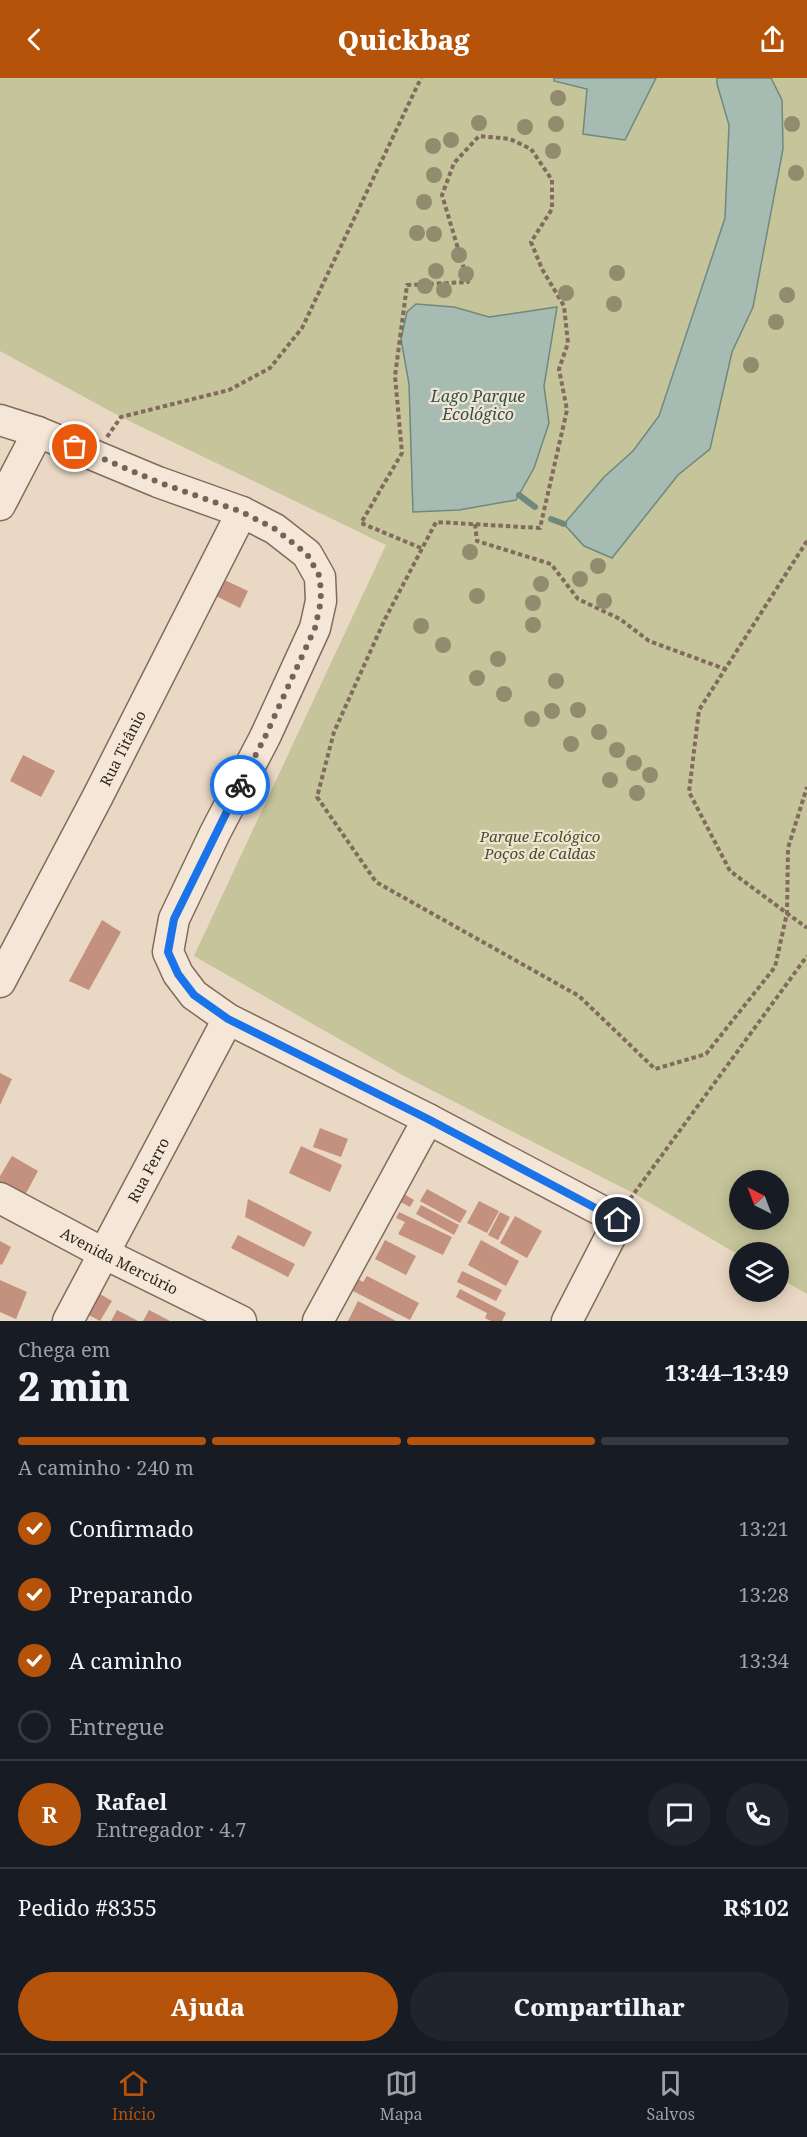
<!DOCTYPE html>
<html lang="pt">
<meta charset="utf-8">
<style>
body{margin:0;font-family:"Noto Serif",serif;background:#20242c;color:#f1f3f6;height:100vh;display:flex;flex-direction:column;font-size:22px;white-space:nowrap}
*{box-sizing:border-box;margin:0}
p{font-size:20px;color:#9ea1a6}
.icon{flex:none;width:33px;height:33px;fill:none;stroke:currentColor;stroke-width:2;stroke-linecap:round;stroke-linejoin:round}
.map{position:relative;height:1243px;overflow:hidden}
.panel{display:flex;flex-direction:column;background:#171b24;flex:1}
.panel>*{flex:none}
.needle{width:39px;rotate:318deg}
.controls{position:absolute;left:729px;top:1092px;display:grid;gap:12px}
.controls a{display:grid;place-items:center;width:60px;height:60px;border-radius:50%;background:#171b24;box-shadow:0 3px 15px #0003;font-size:30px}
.pin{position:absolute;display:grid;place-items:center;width:51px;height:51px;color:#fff;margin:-26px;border:3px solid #fff;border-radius:50%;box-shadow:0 2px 6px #0007}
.courier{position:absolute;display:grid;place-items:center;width:60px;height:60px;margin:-30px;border:4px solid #1a73e8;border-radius:50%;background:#fff;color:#222;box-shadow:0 2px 8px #0007}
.overview em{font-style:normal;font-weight:800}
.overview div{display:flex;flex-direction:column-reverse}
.overview{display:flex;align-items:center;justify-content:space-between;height:102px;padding:0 18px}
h1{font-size:39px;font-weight:800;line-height:45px}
.bar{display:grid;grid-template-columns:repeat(4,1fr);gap:9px 6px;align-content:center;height:72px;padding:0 18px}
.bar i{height:8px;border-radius:4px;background:#363941}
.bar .selected{background:#b45309}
.bar p{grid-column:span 4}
.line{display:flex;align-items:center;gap:15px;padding:0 18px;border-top:2px solid #363941}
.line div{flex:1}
.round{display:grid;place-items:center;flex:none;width:63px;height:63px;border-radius:32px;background:#20242c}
ol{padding:0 18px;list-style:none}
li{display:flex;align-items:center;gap:18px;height:66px}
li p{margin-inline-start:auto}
li .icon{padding:6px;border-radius:50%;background:#b45309;color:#fff;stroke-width:4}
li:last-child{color:#9ea1a6}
li i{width:33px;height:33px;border:3px solid #363941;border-radius:50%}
.cta{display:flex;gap:12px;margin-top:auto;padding:12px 18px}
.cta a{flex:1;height:69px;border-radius:36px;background:#b45309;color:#fff;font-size:24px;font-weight:800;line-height:69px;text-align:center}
.cta a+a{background:#20242c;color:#f1f3f6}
header{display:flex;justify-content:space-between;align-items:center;height:78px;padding:0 18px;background:#b45309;color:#fff;font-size:27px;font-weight:800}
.menu{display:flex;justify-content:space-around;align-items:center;height:84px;border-top:2px solid #363941;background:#171b24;font-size:16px;color:#9ea1a6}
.menu a{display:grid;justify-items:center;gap:3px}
.menu .selected{color:#b45309}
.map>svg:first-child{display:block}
</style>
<header><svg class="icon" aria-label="back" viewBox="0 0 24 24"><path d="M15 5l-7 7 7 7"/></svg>Quickbag<svg class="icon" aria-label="share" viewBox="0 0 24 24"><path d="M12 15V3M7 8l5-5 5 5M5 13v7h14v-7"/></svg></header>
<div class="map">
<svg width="807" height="1243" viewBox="0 0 807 1243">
<rect width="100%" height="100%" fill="#e9d8c4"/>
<!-- green -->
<path fill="#c5c49a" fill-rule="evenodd" d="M0,0h807v1216l-28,-16 -1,-26h-38l-1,3 -106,-62 -231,-118 -208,-119 192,-411 -265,-128 -121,-66zM740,1102h38v40h-38z"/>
<!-- water -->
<g fill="#a6bcb2" stroke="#6e897e" stroke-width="1.5">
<polygon points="554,0 656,0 625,62 583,56 587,11 554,3"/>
<polygon points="717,0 771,0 782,22 783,71 753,229 732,274 710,371 678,397 612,480 584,468 564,446 604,399 633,373 659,338 725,140 729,47 717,6"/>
<polygon points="416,226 454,229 489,239 557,229 544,308 549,345 534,390 516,422 459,432 413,434 409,306 401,261 407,234"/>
</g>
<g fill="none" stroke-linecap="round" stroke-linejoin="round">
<!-- stream -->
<g stroke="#6e897e" stroke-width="6">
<polyline points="519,417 535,429"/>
<polyline points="551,441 564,446"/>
</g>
</g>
<!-- building -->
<g fill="#c3917e">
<polygon points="214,497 248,513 240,530 206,513"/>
<polygon points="23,677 55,693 41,719 10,703"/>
<polygon points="102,842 121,854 89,912 69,903"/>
<polygon points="0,995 12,1001 0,1027"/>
<polygon points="320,1050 348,1061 341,1079 313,1069"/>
<polygon points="301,1068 342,1087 330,1114 289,1095"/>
<polygon points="12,1078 38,1093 25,1117 8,1107 4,1114 0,1111 0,1098"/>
<polygon points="427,1111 467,1133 460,1145 420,1123"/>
<polygon points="399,1113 414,1122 410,1129 395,1121"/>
<polygon points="248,1121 312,1154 304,1169 245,1139"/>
<polygon points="479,1123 499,1133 487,1155 467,1145"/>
<polygon points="421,1127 459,1147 454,1157 416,1136"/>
<polygon points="399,1134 452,1159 443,1177 398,1156 405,1144 396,1140"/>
<polygon points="500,1134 510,1139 498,1162 488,1157"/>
<polygon points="515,1138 542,1153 527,1180 500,1165"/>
<polygon points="238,1157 295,1186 288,1199 231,1170"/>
<polygon points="385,1162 416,1178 406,1197 375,1181"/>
<polygon points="481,1162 519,1183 506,1208 468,1187"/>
<polygon points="0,1163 11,1169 2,1187 0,1186"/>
<polygon points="462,1193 502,1212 496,1223 457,1204"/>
<polygon points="347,1195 363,1204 367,1198 419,1225 410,1242 341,1207"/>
<polygon points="0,1202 27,1214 16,1241 0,1234"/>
<polygon points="460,1211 506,1235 502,1243 491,1243 485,1240 487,1235 456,1219"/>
<polygon points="95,1213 112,1223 100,1243 83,1234"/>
<polygon points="358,1223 396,1243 348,1243"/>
<polygon points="117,1232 138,1243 111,1243"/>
<polygon points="149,1232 170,1243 143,1243"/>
</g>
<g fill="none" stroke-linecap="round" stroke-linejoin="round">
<defs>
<g id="minor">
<polyline points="0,342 38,354 158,404 242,434 275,451 307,476 320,499 321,523 315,550 265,659 215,755 174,841 168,874 178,896 194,917 228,941 428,1041 619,1142 567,1243"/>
<polyline points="0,427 38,354"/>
<path id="s1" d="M0,904l98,-186 144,-284"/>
<path id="s2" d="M0,1120l103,55 138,68"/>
<path id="s3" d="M68,1243l160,-302"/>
<polyline points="318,1243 428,1041"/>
</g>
</defs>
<!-- minor casing -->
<use href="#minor" stroke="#816b5d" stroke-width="33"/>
<!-- path -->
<g stroke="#816b5d" stroke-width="4" stroke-dasharray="4.5 3" stroke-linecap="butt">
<polyline points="107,359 121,339 229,312 270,290 302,250 421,0"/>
<polyline points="475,446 477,463 551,486 578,521 620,541 649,563 725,591"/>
<polyline points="807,463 699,632 689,714 730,793 807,850"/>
<polyline points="421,470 361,445 402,375 395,298 407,207 468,204 442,117 454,85 479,58 510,61 531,71 552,102 552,131 531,164 542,191 564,228 568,265 559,291 567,332 540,450 436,444 385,541 334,654 317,719 376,804 579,918 655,991 706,976 775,889 787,835 788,770 807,709"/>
<polyline points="630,1121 807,878"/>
</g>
<!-- minor -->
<use href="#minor" stroke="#f4e7d7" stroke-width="30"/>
</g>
<!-- trees -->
<g fill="#918c6e">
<circle cx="558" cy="20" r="8"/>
<circle cx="479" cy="45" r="8"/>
<circle cx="556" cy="46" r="8"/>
<circle cx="792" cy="46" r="8"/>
<circle cx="525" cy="49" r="8"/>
<circle cx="451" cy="62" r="8"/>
<circle cx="433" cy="68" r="8"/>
<circle cx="553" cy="73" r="8"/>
<circle cx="796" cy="95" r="8"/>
<circle cx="434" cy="97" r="8"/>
<circle cx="424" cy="124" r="8"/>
<circle cx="417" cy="155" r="8"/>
<circle cx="434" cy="156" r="8"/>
<circle cx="459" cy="177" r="8"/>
<circle cx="436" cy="193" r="8"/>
<circle cx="617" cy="195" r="8"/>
<circle cx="466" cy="196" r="8"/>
<circle cx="425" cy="208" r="8"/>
<circle cx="444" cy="212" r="8"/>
<circle cx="566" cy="215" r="8"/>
<circle cx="787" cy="217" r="8"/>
<circle cx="614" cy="226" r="8"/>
<circle cx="776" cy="244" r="8"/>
<circle cx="751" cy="287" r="8"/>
<circle cx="470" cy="474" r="8"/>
<circle cx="598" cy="488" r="8"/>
<circle cx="580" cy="501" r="8"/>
<circle cx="541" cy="506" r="8"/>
<circle cx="477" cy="518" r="8"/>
<circle cx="604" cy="523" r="8"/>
<circle cx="533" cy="525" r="8"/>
<circle cx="533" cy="547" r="8"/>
<circle cx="421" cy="548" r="8"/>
<circle cx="443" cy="567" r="8"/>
<circle cx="498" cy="581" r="8"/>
<circle cx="477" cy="600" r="8"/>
<circle cx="556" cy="603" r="8"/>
<circle cx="504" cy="616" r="8"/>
<circle cx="578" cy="632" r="8"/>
<circle cx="552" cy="633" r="8"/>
<circle cx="532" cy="641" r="8"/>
<circle cx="599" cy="654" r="8"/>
<circle cx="571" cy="666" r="8"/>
<circle cx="617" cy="672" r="8"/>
<circle cx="634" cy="685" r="8"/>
<circle cx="650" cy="697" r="8"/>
<circle cx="610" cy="702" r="8"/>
<circle cx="637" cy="715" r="8"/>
</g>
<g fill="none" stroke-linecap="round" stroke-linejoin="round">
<!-- done -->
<polyline stroke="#736459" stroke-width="6" stroke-dasharray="0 10.8" points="75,369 158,404 242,434 275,451 307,476 320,499 321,523 315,550 265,659 240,707"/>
<!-- route -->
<polyline stroke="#1a73e8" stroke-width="8" points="240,707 174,841 168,874 178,896 194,917 228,941 428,1041 618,1142"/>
</g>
<g text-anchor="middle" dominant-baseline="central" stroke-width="4.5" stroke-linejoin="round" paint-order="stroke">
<!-- street labels -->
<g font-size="15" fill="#33261f" stroke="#f1e4d3">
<text stroke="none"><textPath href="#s1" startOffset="264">Rua Titânio</textPath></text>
<text stroke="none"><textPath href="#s3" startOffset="171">Rua Ferro</textPath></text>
<text stroke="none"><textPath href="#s2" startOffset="135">Avenida Mercúrio</textPath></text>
</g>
<!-- park labels -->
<g font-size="15" font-style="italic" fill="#494d28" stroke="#f1e4d3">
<text x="540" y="758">Parque Ecológico<tspan x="540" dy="17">Poços de Caldas</tspan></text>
</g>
<!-- water labels -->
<g font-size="16" font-style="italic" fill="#30514a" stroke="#f1e4d3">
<text x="478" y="318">Lago Parque<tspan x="478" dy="18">Ecológico</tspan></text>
</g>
</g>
</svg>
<div class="controls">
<a><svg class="needle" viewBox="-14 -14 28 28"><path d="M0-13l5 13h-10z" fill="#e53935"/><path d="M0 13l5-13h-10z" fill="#9ea1a6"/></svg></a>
<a><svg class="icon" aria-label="layers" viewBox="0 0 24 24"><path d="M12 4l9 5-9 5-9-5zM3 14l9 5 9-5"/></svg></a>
</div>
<div class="pin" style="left:75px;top:369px;background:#ea580c"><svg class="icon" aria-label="bag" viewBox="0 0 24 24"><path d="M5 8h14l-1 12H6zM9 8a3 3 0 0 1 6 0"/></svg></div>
<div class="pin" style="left:618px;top:1142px;background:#1f2937"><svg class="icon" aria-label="home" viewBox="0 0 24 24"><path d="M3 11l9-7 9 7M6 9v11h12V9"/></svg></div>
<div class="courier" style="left:240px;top:707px"><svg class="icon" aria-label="bike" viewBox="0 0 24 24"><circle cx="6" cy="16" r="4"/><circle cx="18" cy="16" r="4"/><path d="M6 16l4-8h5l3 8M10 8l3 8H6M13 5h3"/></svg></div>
</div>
<section class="panel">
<div class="overview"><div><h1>2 min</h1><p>Chega em</p></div><em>13:44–13:49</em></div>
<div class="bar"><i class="selected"></i><i class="selected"></i><i class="selected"></i><i></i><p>A caminho · 240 m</p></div>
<ol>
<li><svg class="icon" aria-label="check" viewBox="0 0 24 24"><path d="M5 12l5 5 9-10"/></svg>Confirmado<p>13:21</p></li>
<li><svg class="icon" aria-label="check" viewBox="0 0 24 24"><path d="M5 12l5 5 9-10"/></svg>Preparando<p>13:28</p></li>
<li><svg class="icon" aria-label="check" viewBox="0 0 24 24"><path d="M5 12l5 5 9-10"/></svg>A caminho<p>13:34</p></li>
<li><i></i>Entregue</li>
</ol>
<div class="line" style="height:108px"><b class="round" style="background:#b45309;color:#fff">R</b><div><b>Rafael</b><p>Entregador · 4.7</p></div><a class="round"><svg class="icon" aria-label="chat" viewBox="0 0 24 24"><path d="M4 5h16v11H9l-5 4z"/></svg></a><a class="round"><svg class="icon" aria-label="phone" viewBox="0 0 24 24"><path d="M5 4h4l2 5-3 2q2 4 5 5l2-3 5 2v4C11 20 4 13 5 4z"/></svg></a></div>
<div class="line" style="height:78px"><div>Pedido #8355</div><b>R$102</b></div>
<div class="cta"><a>Ajuda</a><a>Compartilhar</a></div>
</section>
<nav class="menu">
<a class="selected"><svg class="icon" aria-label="home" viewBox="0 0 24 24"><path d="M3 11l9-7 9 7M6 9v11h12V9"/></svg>Início</a>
<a><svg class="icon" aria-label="map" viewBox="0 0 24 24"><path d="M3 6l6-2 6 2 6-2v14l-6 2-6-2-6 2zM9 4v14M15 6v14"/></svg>Mapa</a>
<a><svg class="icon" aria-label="saved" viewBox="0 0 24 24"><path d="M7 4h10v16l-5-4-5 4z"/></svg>Salvos</a>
</nav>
